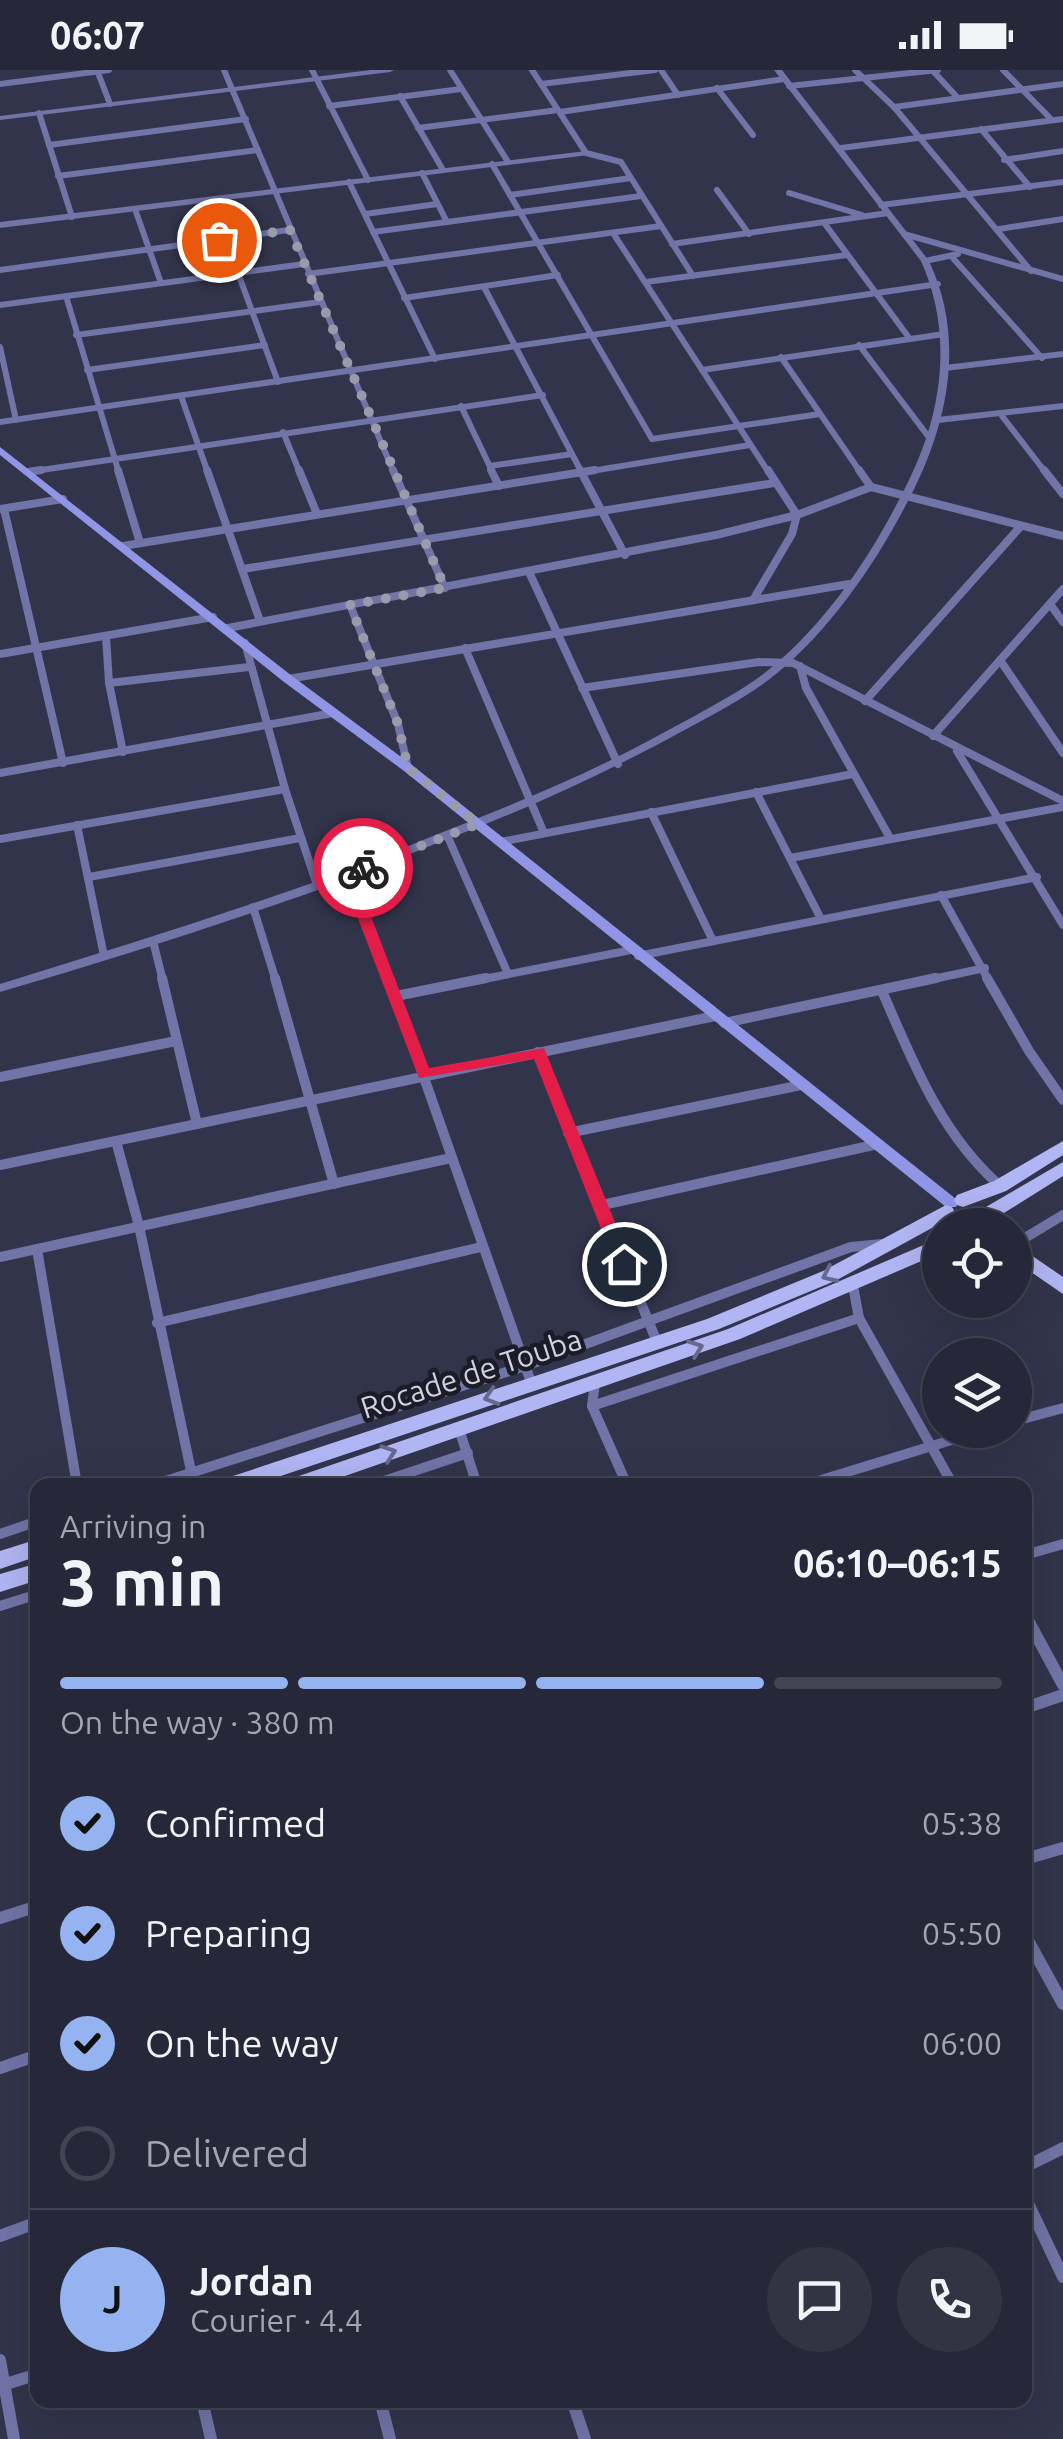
<!DOCTYPE html>
<meta charset="utf-8">
<style>
body{margin:0;font-family:Ubuntu,sans-serif;background:#323343;color:#f1f3f6;height:100vh;display:flex;flex-direction:column;font-size:38px;white-space:nowrap}
*{box-sizing:border-box;margin:0}
p{font-size:32px;color:#a4a5ae}
.icon{flex:none;width:55px;height:55px;fill:none;stroke:currentColor;stroke-width:2;stroke-linecap:round;stroke-linejoin:round}
.map{position:relative;flex:1;overflow:hidden}
.details{position:absolute;left:30px;top:1408px;width:1002px;height:930px;display:flex;flex-direction:column;background:#262738;border-radius:20px;box-shadow:0 10px 40px #0002,0 0 0 2px #424453}
.details>*{flex:none}
.buttons{position:absolute;left:922px;top:1138px;display:grid;gap:20px}
.buttons a{display:grid;place-items:center;width:110px;height:110px;border-radius:50%;background:#262738;box-shadow:0 10px 40px #0002,0 0 0 2px #424453;font-size:50px}
.pin{position:absolute;display:grid;place-items:center;width:85px;height:85px;color:#fff;margin:-42px;border:5px solid #fff;border-radius:50%;box-shadow:0 2px 10px #0007}
.courier{position:absolute;display:grid;place-items:center;width:100px;height:100px;margin:-50px;border:8px solid #e11d48;border-radius:50%;background:#fff;color:#222;box-shadow:0 2px 12px #0007}
.overview em{font-style:normal;font-weight:700}
.overview div{display:flex;flex-direction:column-reverse}
.overview{display:flex;align-items:center;justify-content:space-between;height:170px;padding:0 30px}
h1{font-size:65px;font-weight:700;line-height:75px}
.bar{display:grid;grid-template-columns:repeat(4,1fr);gap:15px 10px;align-content:center;height:120px;padding:0 30px}
.bar i{height:12px;border-radius:8px;background:#424453}
.bar .active{background:#95b2f1}
.bar p{grid-column:span 4}
.line{display:flex;align-items:center;gap:25px;padding:0 30px;border-top:2px solid #424453}
.line div{flex:1}
.round{display:grid;place-items:center;flex:none;width:105px;height:105px;border-radius:52px;background:#323343}
ol{padding:0 30px;list-style:none}
li{display:flex;align-items:center;gap:30px;height:110px}
li p{margin-inline-start:auto}
li .icon{padding:10px;border-radius:50%;background:#95b2f1;color:#111;stroke-width:4}
li:last-child{color:#a4a5ae}
li i{width:55px;height:55px;border:5px solid #424453;border-radius:50%}
.status{display:flex;justify-content:space-between;align-items:center;height:70px;padding:0 50px;background:#262738;direction:ltr}
.status svg{height:28px;fill:currentColor}
.map>svg:first-child{display:block}
</style>
<div class="status"><b>06:07</b><svg viewBox="0 0 49 12"><path d="M0 12V9h3v3zM5 12V6h3v6zM10 12V3h3v9zM15 12V0h3v12zM26 1h20v11H26zM47 4h2v5h-2z"/></svg></div>
<div class="map">
<svg width="1063" height="2369" viewBox="0 0 1063 2369">
<rect width="100%" height="100%" fill="#32344b"/>
<g fill="none" stroke-linecap="round" stroke-linejoin="round">
<!-- minor-far3 -->
<g stroke="#7074a6" stroke-width="6">
<polyline points="97,0 110,34"/>
<polyline points="224,0 394,403"/>
<polyline points="312,0 368,110"/>
<polyline points="450,0 508,92"/>
<polyline points="532,0 586,83 621,92 693,206"/>
<polyline points="661,0 678,25"/>
<polyline points="855,0 894,37 1031,201"/>
<polyline points="932,0 958,28"/>
<polyline points="1003,0 1052,50"/>
<polyline points="0,14 109,0"/>
<polyline points="541,14 655,0"/>
<polyline points="789,16 938,0"/>
<polyline points="717,18 753,65"/>
<polyline points="400,26 443,100"/>
<polyline points="329,36 461,19"/>
<polyline points="894,37 1063,14"/>
<polyline points="560,42 784,9"/>
<polyline points="39,43 72,147"/>
<polyline points="418,58 558,40"/>
<polyline points="981,59 1030,117"/>
<polyline points="49,75 246,49"/>
<polyline points="841,78 1063,49"/>
<polyline points="1004,90 1063,81"/>
<polyline points="492,94 652,369 820,344"/>
<polyline points="422,103 447,152"/>
<polyline points="58,106 258,80"/>
<polyline points="349,112 435,289"/>
<polyline points="717,120 749,164"/>
<polyline points="789,123 862,145"/>
<polyline points="510,125 631,108"/>
<polyline points="881,135 1063,112"/>
<polyline points="135,139 161,213"/>
<polyline points="365,144 437,134"/>
<polyline points="825,154 910,269"/>
<polyline points="999,159 1063,149"/>
<polyline points="373,162 641,126"/>
<polyline points="613,163 769,403"/>
<polyline points="904,164 1063,209"/>
<polyline points="672,174 888,143"/>
<polyline points="951,186 1042,288"/>
<polyline points="925,191 958,184"/>
<polyline points="0,200 289,160"/>
<polyline points="238,203 278,312"/>
<polyline points="308,204 661,156"/>
<polyline points="646,212 847,185"/>
<polyline points="484,217 582,403"/>
<polyline points="66,226 119,403"/>
<polyline points="404,228 558,205"/>
<polyline points="0,235 304,194"/>
<polyline points="76,265 320,232"/>
<polyline points="859,275 931,370"/>
<polyline points="0,277 16,350"/>
<polyline points="781,287 861,403"/>
<polyline points="945,298 1063,284"/>
<polyline points="87,300 265,275"/>
<polyline points="702,300 944,264"/>
<polyline points="181,326 208,403"/>
<polyline points="461,336 493,403"/>
<polyline points="1002,346 1046,403"/>
<polyline points="938,350 1063,336"/>
<polyline points="0,352 938,214"/>
<polyline points="283,362 300,403"/>
<polyline points="490,396 572,384"/>
<polyline points="28,402 543,325"/>
<polyline points="579,403 750,375"/>
</g>
<!-- minor-far2 -->
<g stroke="#7074a6" stroke-width="8">
<polyline points="118,400 140,473"/>
<polyline points="207,400 260,551"/>
<polyline points="299,400 317,444"/>
<polyline points="393,400 445,518"/>
<polyline points="491,400 499,416"/>
<polyline points="580,400 625,485"/>
<polyline points="859,400 871,417"/>
<polyline points="1044,400 1063,424"/>
<polyline points="28,402 41,400"/>
<polyline points="0,439 63,429"/>
<polyline points="4,439 63,693"/>
<polyline points="123,476 595,400"/>
<polyline points="243,499 774,413"/>
<polyline points="529,502 618,694"/>
<polyline points="753,530 792,464 797,445 768,400"/>
<polyline points="1050,534 1063,552"/>
<polyline points="350,535 398,654 408,698"/>
<polyline points="228,558 716,465 797,445 871,417 1063,466"/>
<polyline points="106,566 109,613 123,682"/>
<polyline points="245,573 285,719 317,815"/>
<polyline points="465,578 544,763"/>
<polyline points="0,584 213,547"/>
<polyline points="1000,590 1063,683"/>
<polyline points="800,596 806,618 890,768"/>
<polyline points="288,609 849,514"/>
<polyline points="109,613 249,597"/>
<polyline points="582,618 759,592 793,593 1063,731"/>
<polyline points="865,631 1021,456"/>
<polyline points="933,666 1063,519"/>
<polyline points="957,681 1063,855"/>
<polyline points="0,703 333,643"/>
<polyline points="756,722 821,849"/>
<polyline points="651,742 713,871"/>
<polyline points="77,755 104,886"/>
<polyline points="447,765 508,904"/>
<polyline points="0,769 285,719"/>
<polyline points="500,772 853,704"/>
<polyline points="790,788 1063,737"/>
<polyline points="348,805 390,911"/>
<polyline points="89,807 300,768"/>
<polyline points="941,825 989,911"/>
<polyline points="253,837 276,911"/>
<polyline points="153,871 163,911"/>
<polyline points="638,886 1037,807"/>
<polyline points="474,911 631,880"/>
<polyline points="924,911 985,898"/>
</g>
<!-- minor-far1 -->
<g stroke="#7074a6" stroke-width="10">
<polyline points="162,908 197,1054"/>
<polyline points="275,908 334,1114"/>
<polyline points="389,908 532,1315"/>
<polyline points="987,908 1029,981 1063,1030"/>
<path d="M882,921c31,71 58,142 118,195"/>
<polyline points="396,926 486,908"/>
<polyline points="724,953 936,908"/>
<polyline points="538,982 657,1272"/>
<polyline points="0,1007 176,971"/>
<polyline points="568,1063 801,1015"/>
<polyline points="116,1071 139,1156 194,1415"/>
<polyline points="0,1095 715,946"/>
<polyline points="598,1136 878,1074"/>
<polyline points="1015,1174 1063,1145"/>
<polyline points="37,1179 77,1415"/>
<polyline points="0,1187 451,1088"/>
<polyline points="853,1216 859,1248 953,1415"/>
<polyline points="157,1253 481,1177"/>
<polyline points="595,1313 592,1336 627,1415"/>
<polyline points="592,1336 859,1248"/>
<polyline points="1015,1351 1063,1338"/>
<polyline points="459,1359 477,1415"/>
<polyline points="153,1415 528,1295 851,1177 882,1174"/>
<polyline points="372,1415 468,1383"/>
<polyline points="805,1415 984,1360"/>
<polyline points="0,1464 38,1451"/>
<polyline points="1025,1485 1063,1474"/>
<polyline points="0,1536 38,1524"/>
<polyline points="1025,1545 1030,1555"/>
</g>
<!-- minor -->
<g stroke="#7074a6" stroke-width="12">
<polyline points="1029,1552 1063,1615"/>
<polyline points="1025,1638 1063,1625"/>
<polyline points="1025,1789 1063,1778"/>
<polyline points="0,1848 38,1836"/>
<polyline points="1025,1865 1063,1934"/>
<polyline points="0,1998 38,1985"/>
<polyline points="1025,2097 1063,2078"/>
<polyline points="1025,2127 1063,2207"/>
<polyline points="0,2166 38,2152"/>
<polyline points="0,2290 14,2369"/>
<polyline points="6,2314 38,2304"/>
<polyline points="202,2330 211,2369"/>
<polyline points="380,2330 390,2369"/>
<polyline points="572,2330 585,2369"/>
</g>
<!-- tertiary -->
<g fill="#7074a6" fill-rule="evenodd">
<polygon points="371,0 394,0 390,2 0,50 0,46"/>
<path d="M774,0h8l147,191c35,74 21,154 -14,226 -32,66 -82,141 -139,187 -26,21 -55,36 -84,52 -80,44 -162,82 -247,114 -34,13 -66,28 -99,40 -114,41 -230,78 -346,112v-8c113,-35 226,-70 337,-110 31,-11 61,-24 91,-36 61,-24 122,-48 181,-77 27,-13 53,-28 80,-42 28,-16 58,-31 83,-52 59,-49 104,-119 137,-187 34,-69 44,-148 12,-219z"/>
<polygon points="586,81 590,83 589,85 0,158 0,152"/>
</g>
<!-- secondary -->
<polygon fill="#9195e6" fill-rule="evenodd" points="0,377 292,606 412,695 956,1129 958,1133 956,1137 946,1137 404,701 284,612 0,385"/>
<!-- primary -->
<g fill="#b0b5f3" fill-rule="evenodd">
<polygon points="1063,1071 1063,1085 1006,1121 963,1137 957,1135 954,1130 957,1125 994,1111"/>
<polygon points="1063,1092 1063,1106 991,1151 979,1151 976,1146 979,1141"/>
<polygon points="946,1135 952,1137 955,1142 952,1147 835,1211 719,1259 254,1415 220,1415 223,1409 230,1407 707,1249 823,1201"/>
<polygon points="940,1168 940,1183 740,1269 319,1415 286,1415 289,1409 296,1407 728,1259"/>
<polygon points="1015,1174 1063,1207 1063,1224 1015,1191"/>
<polygon points="38,1469 38,1486 0,1499 0,1481"/>
<polygon points="38,1493 38,1510 0,1522 0,1504"/>
</g>
</g>
<!-- one-way arrows -->
<defs><path id="oneway-chevron" d="M-2-3.5L2.5 0L-2 3.5" fill="none" stroke-width="1.6" stroke-linecap="round" stroke-linejoin="round" transform="scale(2.5)"/></defs>
<g stroke="#66688d">
<use href="#oneway-chevron" transform="translate(829 1205) rotate(155)"/>
<use href="#oneway-chevron" transform="translate(696 1278) rotate(-20)"/>
<use href="#oneway-chevron" transform="translate(491 1327) rotate(163)"/>
<use href="#oneway-chevron" transform="translate(389 1383) rotate(-19)"/>
</g>
<!-- route -->
<polygon fill="#e11d48" points="363,794 370,798 356,807 429,998 544,978 632,1194 629,1199 618,1199 615,1194 534,989 419,1008 341,804"/>
<g fill="none" stroke-linecap="round" stroke-linejoin="round">
<!-- done -->
<polyline stroke="#999bac" stroke-width="10" stroke-dasharray="0 18" points="219,170 290,160 445,518 350,535 398,654 408,698 478,754 363,798"/>
</g>
<g text-anchor="middle" dominant-baseline="central" stroke-width="9" stroke-linejoin="round" paint-order="stroke">
<!-- street labels -->
<g font-size="30" fill="#d0d2e1" stroke="#1b1c27">
<text transform="translate(471 1303) rotate(-18)">Rocade de Touba</text>
</g>
</g>
</svg>
<div class="buttons">
<a><svg class="icon" aria-label="locate" viewBox="0 0 24 24"><circle cx="12" cy="12" r="6"/><path d="M12 2v4M12 18v4M2 12h4M18 12h4"/></svg></a>
<a><svg class="icon" aria-label="layers" viewBox="0 0 24 24"><path d="M12 4l9 5-9 5-9-5zM3 14l9 5 9-5"/></svg></a>
</div>
<div class="pin" style="left:219px;top:170px;background:#ea580c"><svg class="icon" aria-label="bag" viewBox="0 0 24 24"><path d="M5 8h14l-1 12H6zM9 8a3 3 0 0 1 6 0"/></svg></div>
<div class="pin" style="left:624px;top:1194px;background:#1f2937"><svg class="icon" aria-label="home" viewBox="0 0 24 24"><path d="M3 11l9-7 9 7M6 9v11h12V9"/></svg></div>
<div class="courier" style="left:363px;top:798px"><svg class="icon" aria-label="bike" viewBox="0 0 24 24"><circle cx="6" cy="16" r="4"/><circle cx="18" cy="16" r="4"/><path d="M6 16l4-8h5l3 8M10 8l3 8H6M13 5h3"/></svg></div>
<section class="details">
<div class="overview"><div><h1>3 min</h1><p>Arriving in</p></div><em>06:10–06:15</em></div>
<div class="bar"><i class="active"></i><i class="active"></i><i class="active"></i><i></i><p>On the way · 380 m</p></div>
<ol>
<li><svg class="icon" aria-label="check" viewBox="0 0 24 24"><path d="M5 12l5 5 9-10"/></svg>Confirmed<p>05:38</p></li>
<li><svg class="icon" aria-label="check" viewBox="0 0 24 24"><path d="M5 12l5 5 9-10"/></svg>Preparing<p>05:50</p></li>
<li><svg class="icon" aria-label="check" viewBox="0 0 24 24"><path d="M5 12l5 5 9-10"/></svg>On the way<p>06:00</p></li>
<li><i></i>Delivered</li>
</ol>
<div class="line" style="height:180px"><b class="round" style="background:#95b2f1;color:#111">J</b><div><b>Jordan</b><p>Courier · 4.4</p></div><a class="round"><svg class="icon" aria-label="chat" viewBox="0 0 24 24"><path d="M4 5h16v11H9l-5 4z"/></svg></a><a class="round"><svg class="icon" aria-label="phone" viewBox="0 0 24 24"><path d="M5 4h4l2 5-3 2q2 4 5 5l2-3 5 2v4C11 20 4 13 5 4z"/></svg></a></div>
</section>
</div>
